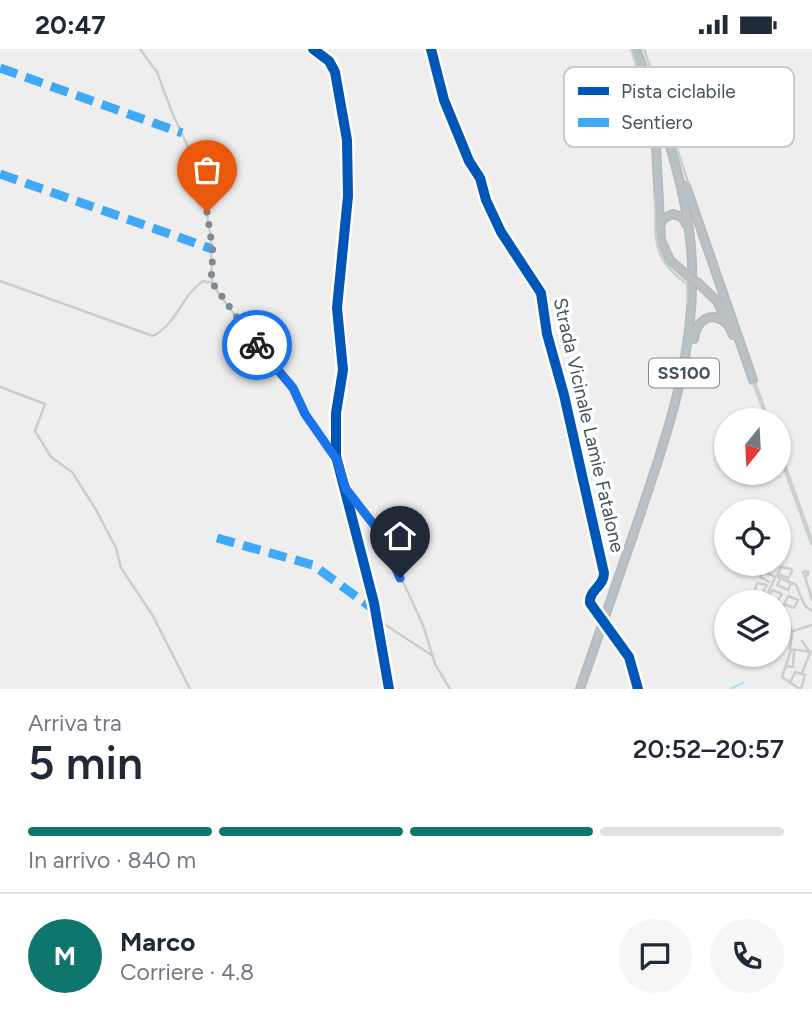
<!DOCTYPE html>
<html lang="it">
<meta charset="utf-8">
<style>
body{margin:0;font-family:Figtree,sans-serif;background:#f6f6f7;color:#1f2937;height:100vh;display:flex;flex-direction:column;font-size:26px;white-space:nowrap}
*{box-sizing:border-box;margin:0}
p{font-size:23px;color:#747a83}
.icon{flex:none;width:38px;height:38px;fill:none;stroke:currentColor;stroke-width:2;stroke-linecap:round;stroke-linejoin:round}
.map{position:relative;height:640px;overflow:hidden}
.details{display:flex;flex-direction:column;background:#fff;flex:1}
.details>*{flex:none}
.needle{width:46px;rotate:198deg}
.buttons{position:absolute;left:714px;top:359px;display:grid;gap:14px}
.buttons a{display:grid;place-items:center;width:77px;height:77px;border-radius:50%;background:#fff;box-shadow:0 2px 5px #0004;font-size:35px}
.pin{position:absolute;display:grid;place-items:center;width:60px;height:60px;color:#fff;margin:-72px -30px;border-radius:50% 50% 50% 0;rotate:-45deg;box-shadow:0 0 7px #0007}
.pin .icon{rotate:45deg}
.courier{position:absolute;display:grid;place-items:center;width:70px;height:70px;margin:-35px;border:5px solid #1a73e8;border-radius:50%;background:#fff;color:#222;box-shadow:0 2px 9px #0007}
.summary em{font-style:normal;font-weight:600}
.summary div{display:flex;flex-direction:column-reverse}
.summary{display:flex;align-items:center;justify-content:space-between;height:119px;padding:0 28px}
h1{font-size:46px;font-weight:600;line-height:52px}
.bar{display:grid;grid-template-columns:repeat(4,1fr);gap:10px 7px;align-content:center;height:84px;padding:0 28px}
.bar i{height:9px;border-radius:5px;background:#e0e1e3}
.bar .selected{background:#0f766e}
.bar p{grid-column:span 4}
.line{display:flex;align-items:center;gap:18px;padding:0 28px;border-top:2px solid #e0e1e3}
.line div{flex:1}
.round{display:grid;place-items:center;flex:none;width:74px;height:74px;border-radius:37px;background:#f6f6f7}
.status{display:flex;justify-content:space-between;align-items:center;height:49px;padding:0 35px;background:#fff;direction:ltr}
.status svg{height:19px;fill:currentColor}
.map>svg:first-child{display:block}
</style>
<div class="status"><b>20:47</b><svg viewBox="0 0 49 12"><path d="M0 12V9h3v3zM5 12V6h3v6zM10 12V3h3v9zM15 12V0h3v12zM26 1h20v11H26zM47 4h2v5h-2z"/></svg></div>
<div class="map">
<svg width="812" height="640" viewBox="0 0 812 640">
<rect width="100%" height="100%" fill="#efeeee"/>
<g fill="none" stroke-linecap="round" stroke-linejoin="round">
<!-- stream -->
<polyline stroke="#a1e8f2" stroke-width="2" points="730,640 743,634"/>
<defs>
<g id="highway">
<polyline points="654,61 661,191 670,211 687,226"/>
<polyline points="686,137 753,331"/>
<polyline points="660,176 664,169 673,165 682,168 686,175"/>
<polyline points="698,234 717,252 733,286"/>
<path d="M694,290c2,-18 16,-29 32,-16"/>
<path d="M580,640c20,-57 39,-114 59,-171 30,-89 60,-175 52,-270 -6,-68 -31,-135 -55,-199"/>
</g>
</defs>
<!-- highway casing -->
<use href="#highway" stroke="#b2b9bf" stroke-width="10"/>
<!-- street -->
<g stroke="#cacecf" stroke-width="2.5">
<polyline points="140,0 157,23 171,61 195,113 196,136 205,153 211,190 212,235 268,312 290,334 305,365 335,408"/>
<polyline points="313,0 329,12 335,23 347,91 348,147 337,259 343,321 336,364 336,407 374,554 389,640"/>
<polyline points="431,0 444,51 469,112 480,129 486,151 501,183 541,244 547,285 564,346 604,524 603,533 589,549 599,567"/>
<polyline points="631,0 651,61"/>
<polyline points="644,0 689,136"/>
<path d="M655,148c1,41 -5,61 32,87l1,20"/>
<path d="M0,232l153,55c24,-12 28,-40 50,-55l9,2"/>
<polyline points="0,338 45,355 35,382 51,408 72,423 95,459 116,499 121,519 153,567 190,640"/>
<polyline points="325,394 336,388"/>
<polyline points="348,443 381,485 423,576 435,615 450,640"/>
<polygon points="808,522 808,526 804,527 803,523"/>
<polyline points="805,527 812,551"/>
<polyline points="781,529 777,536 788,541 791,534"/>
<polyline points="787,532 792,522 791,520 781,518 778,525 788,529"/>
<polyline points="769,533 760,528 763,522 775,528"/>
<polyline points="761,547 767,536 757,534 754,544 773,553"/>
<polyline points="765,549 776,527 796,536 805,557 812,562"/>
<polyline points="755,553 759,548"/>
<polyline points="778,553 778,552 782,545 772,541 769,548 778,552"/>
<polyline points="779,556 783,558 792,583 790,600 812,603"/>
<polyline points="783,558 788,547 798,551 794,559 784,555"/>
<polyline points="378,571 433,607"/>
<polyline points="609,579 629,608 638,640"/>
<polyline points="784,585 812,576"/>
<polyline points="802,592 810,603"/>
<polyline points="791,601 782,628 800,640"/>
<polyline points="787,617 793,618 794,602"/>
<polyline points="802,624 810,604"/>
<polyline points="790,634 795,623 805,626 801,640"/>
</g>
<!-- secondary -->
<g stroke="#cacfd2" stroke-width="4.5">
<polyline points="753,331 768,371"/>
<polyline points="779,402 812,494"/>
</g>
<!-- highway -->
<use href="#highway" stroke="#bac1c5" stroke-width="7"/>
<defs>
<polyline id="highway-bridge" points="687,226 698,234"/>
</defs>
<!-- highway-bridge casing -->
<use href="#highway-bridge" stroke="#b2b9bf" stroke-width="10" stroke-linecap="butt"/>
<!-- street-bridge -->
<polyline stroke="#cacecf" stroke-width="2.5" points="599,567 609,579"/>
<!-- highway-bridge -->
<use href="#highway-bridge" stroke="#bac1c5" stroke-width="7"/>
<!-- quiet -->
<g stroke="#3fa9f5" stroke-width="9" stroke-dasharray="18 9" stroke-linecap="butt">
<polyline points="0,19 182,84"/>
<polyline points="0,125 212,200"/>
<polyline points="217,489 313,516 376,562"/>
</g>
<defs>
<g id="cycleway">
<polyline points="313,0 329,12 335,23 347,91 348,147 337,259 343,321 336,364 336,407 374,554 389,640"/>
<path d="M431,0l13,51 25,61 11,17 6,22 15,32 40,61 6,41 17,61 40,178c0,14 -15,16 -14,30l39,54 9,32"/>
</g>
</defs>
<!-- cycleway casing -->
<use href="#cycleway" stroke="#fff" stroke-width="15"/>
<!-- cycleway -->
<use href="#cycleway" stroke="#0057b8" stroke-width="10"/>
</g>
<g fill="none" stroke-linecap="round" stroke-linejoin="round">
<!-- done -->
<polyline stroke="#808990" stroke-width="7" stroke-dasharray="0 12.6" points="207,163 213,203 211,232 257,296"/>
<!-- route -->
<polyline stroke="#1a73e8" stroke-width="9" points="257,296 293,339 305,365 337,411 346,440 381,485 400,529"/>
</g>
<g text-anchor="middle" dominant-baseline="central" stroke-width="7" stroke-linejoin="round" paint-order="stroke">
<!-- shield labels -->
<rect fill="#fff" stroke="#7c878e" stroke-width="2" x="649" y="309.5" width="70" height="29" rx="5"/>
<g font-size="18" font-weight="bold" fill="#44535d">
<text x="684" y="324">SS100</text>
</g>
<!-- street labels -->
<g font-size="19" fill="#44535d" stroke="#fff">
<text transform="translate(589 376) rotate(77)">Strada Vicinale Lamie Fatalone</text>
</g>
</g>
<!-- legend -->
<rect x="564" y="18" width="230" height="80" rx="10" fill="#fff" stroke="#c7cbce" stroke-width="2"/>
<rect x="578" y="38" width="31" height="8" fill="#0057b8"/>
<rect x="578" y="69" width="31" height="9" fill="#3fa9f5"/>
<g font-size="19" fill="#44535d">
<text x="621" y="49">Pista ciclabile</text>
<text x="621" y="80">Sentiero</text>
</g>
</svg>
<div class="buttons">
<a><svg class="needle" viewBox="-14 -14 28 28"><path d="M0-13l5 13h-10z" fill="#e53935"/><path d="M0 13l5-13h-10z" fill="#747a83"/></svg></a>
<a><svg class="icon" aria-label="locate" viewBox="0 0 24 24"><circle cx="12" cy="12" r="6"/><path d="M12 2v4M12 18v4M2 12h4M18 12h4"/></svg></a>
<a><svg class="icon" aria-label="layers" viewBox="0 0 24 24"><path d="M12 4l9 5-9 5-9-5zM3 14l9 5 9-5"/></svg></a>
</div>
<div class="pin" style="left:207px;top:163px;background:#ea580c"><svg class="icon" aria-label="bag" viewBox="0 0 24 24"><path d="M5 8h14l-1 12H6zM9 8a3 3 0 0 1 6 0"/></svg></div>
<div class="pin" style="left:400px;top:529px;background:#1f2937"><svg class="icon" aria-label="home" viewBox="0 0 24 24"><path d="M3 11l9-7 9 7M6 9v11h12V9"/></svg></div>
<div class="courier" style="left:257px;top:296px"><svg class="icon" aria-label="bike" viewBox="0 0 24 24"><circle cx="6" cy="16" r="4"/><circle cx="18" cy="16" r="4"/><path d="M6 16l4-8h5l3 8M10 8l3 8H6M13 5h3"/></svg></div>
</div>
<section class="details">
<div class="summary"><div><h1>5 min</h1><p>Arriva tra</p></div><em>20:52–20:57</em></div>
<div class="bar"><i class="selected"></i><i class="selected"></i><i class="selected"></i><i></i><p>In arrivo · 840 m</p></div>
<div class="line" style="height:126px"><b class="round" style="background:#0f766e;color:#fff">M</b><div><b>Marco</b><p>Corriere · 4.8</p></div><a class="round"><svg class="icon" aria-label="chat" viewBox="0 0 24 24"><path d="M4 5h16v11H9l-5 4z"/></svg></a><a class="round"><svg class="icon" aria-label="phone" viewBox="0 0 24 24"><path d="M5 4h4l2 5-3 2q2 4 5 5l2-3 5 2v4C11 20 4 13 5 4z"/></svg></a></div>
</section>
